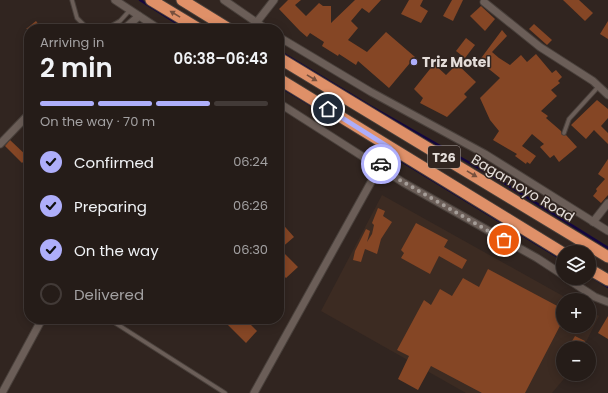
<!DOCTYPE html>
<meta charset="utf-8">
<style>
body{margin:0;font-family:Poppins,sans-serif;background:#312925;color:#f1f3f6;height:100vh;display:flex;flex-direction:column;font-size:15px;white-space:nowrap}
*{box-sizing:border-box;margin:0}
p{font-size:13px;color:#a3a1a2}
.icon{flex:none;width:22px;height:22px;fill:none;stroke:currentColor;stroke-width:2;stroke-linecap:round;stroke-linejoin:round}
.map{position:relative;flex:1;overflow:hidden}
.panel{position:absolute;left:24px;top:24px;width:260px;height:300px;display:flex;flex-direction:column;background:#251c18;border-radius:16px;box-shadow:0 2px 10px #0003,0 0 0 1px #423a37}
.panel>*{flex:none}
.controls{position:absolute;left:556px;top:245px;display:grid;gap:8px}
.controls a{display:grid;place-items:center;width:40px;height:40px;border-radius:50%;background:#251c18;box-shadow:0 2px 10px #0003,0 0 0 1px #423a37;font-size:20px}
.pin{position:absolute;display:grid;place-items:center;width:34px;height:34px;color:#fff;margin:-17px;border:2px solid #fff;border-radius:50%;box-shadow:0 1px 4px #0007}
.courier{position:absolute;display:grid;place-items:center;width:40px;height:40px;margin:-20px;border:3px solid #aeaefa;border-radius:50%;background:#fff;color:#222;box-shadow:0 1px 5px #0007}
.head em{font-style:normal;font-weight:600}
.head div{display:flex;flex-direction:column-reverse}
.head{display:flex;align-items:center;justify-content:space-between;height:68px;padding:0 16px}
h1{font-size:26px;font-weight:600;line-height:30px}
.bar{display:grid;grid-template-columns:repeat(4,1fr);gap:6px 4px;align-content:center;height:48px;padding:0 16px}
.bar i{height:5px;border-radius:3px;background:#423a37}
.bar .active{background:#aeaefa}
.bar p{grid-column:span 4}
ol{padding:0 16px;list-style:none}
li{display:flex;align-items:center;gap:12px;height:44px}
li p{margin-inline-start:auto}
li .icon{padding:4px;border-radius:50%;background:#aeaefa;color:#111;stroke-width:4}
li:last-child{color:#a3a1a2}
li i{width:22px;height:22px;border:2px solid #423a37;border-radius:50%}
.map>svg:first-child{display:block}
</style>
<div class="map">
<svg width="608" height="393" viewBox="0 0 608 393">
<rect width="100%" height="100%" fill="#312520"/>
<!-- built -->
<polygon fill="#3c2b22" points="382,195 570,300 563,300 563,326 589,326 589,310 599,316 583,348 563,348 563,374 568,374 552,393 466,393 321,311"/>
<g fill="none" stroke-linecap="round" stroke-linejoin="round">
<!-- stream -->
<g stroke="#13063e" stroke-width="2.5">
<polyline points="140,0 186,29"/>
<polyline points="279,51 370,106 496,178 608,248"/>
<polyline points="279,86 356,132"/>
<polyline points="393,156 563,260"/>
<polyline points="589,275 608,287"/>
</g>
</g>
<!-- building -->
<g fill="#854625">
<polygon points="288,0 301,0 295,5 306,16 319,3 323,6 331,6 331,23 355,0 381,0 369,13 362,8 351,21 358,28 348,40 367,52 386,32 415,57 389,88 358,61 356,65 339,54 338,56 322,46 324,42 310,33 307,37 300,31 279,9"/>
<polygon points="409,0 423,0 420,6 428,11 421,23 401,14"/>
<polygon points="452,0 463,0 453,21 443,16"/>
<polygon points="563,0 579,0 593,13 585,21"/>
<polygon points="481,6 495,19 485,31 470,16"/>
<polygon points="36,21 42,29 26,29"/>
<polygon points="608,21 608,39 600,34"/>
<polygon points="534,24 552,40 547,45 529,29"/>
<polygon points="502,30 507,36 492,52 499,58 510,65 521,55 527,62 536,54 552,73 556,70 562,77 558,81 560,83 551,90 557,96 541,111 548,116 546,118 561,131 562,135 566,135 577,147 559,162 554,155 550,158 540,147 544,144 532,134 522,146 536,156 530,164 527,162 526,164 515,156 517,154 493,140 499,131 490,120 480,98 500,78 479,61"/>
<polygon points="466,38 475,45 465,58 456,51"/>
<polygon points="434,64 446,75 457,64 476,82 464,94 467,97 447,117 420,103 423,98 414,89"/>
<polygon points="597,100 608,109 608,118 601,126 608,133 608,144 594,130 586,139 571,125"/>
<polygon points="10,140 28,157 22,163 5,146"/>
<polygon points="608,159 608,195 601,203 593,196 597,191 596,189 605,179 598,174"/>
<polygon points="378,208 385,211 383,216 392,222 381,239 377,254 365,249 361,262 353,260 355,251 366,229 370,231 367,242 372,234 374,225 372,223"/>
<polygon points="279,220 294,237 280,249 298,267 286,278 279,271"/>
<polygon points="416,223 448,240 444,247 467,260 462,269 439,256 430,274 401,258 404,253 401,250"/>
<polygon points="488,269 563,309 563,320 525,393 482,393 431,366 418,390 398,379 409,356 397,350 424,300 431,305 440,289 452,296 463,278 479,287"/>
<polygon points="608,316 608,339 598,333"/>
<polygon points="222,319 245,319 257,331 246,343"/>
<polygon points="575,336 585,341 582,348 568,348"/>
</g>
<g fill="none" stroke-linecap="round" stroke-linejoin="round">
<defs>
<g id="service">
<polyline points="72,0 77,18 88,29"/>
<polyline points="106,29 120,21 130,10"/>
<polyline points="564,133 569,119 599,86"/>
<polyline points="109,319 225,393"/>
</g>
<g id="minor">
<polyline points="115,0 159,29"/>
<polyline points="224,0 266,29"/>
<polyline points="484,2 540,47 593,81 608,95"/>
<polyline points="256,23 274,0"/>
<polyline points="124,29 139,16"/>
<polyline points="279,37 371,92 485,154 608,231"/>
<polyline points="279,103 404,183 537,258 563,275"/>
<polyline points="0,144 29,114"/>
<polyline points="593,222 608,203"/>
<polyline points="566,278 595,297 608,302"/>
<polyline points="2,393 42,319"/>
<polyline points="254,393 390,148"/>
</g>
<g id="trunk">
<polyline points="151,0 199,29"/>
<polyline points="182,0 229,29"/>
<polyline points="279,58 608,257"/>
<polyline points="279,79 563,253"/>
<polyline points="589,269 608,280"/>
</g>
</defs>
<!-- service casing -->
<use href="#service" stroke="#49403b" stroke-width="5.5"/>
<!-- minor casing -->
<use href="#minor" stroke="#49403b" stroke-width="9"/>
<!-- trunk casing -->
<use href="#trunk" stroke="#49403b" stroke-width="13"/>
<!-- service -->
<use href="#service" stroke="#6b5e58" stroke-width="3.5"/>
<!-- minor -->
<use href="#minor" stroke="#6b5e58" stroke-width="7"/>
<!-- trunk -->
<use href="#trunk" stroke="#df9068" stroke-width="11"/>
</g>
<!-- one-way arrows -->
<defs><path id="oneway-solid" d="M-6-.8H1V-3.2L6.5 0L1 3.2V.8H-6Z"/></defs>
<g fill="#77503d">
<use href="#oneway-solid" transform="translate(175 14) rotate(-149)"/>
<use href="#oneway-solid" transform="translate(312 78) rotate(31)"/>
<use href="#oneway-solid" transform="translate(472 174) rotate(31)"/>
</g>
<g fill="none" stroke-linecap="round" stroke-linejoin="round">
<!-- done -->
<polyline stroke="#a59d98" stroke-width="4" stroke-dasharray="0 7.2" points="381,164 379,168 504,240"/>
<!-- route -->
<polyline stroke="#aeaefa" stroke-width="5" points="328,109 390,148 381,164"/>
</g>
<!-- markers -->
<circle fill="#aeaefa" stroke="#312520" stroke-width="1.5" cx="414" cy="62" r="4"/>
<g text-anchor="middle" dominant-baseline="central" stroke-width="3" stroke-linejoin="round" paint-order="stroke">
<!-- shield labels -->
<rect fill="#312520" stroke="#aea6a2" stroke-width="1" x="428" y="146" width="32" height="22" rx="3"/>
<g font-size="13" font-weight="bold" fill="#e4ddd9">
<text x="444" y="157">T26</text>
</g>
<!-- poi labels -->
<g font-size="14" font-weight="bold" fill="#e4ddd9" stroke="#312520" text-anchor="start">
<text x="422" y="62">Triz Motel</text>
</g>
<!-- street labels -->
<g font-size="14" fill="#e4ddd9" stroke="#312520">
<text transform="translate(523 188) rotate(31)">Bagamoyo Road</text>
</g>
</g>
</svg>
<div class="controls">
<a><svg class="icon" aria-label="layers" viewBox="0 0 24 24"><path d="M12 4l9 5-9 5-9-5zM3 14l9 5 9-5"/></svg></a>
<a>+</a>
<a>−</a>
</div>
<div class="pin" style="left:504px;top:240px;background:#ea580c"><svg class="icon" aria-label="bag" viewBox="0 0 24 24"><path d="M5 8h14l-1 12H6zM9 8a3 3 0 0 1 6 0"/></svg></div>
<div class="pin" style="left:328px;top:109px;background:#1f2937"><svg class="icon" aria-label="home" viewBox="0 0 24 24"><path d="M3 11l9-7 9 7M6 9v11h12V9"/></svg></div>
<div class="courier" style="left:381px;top:164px"><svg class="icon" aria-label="car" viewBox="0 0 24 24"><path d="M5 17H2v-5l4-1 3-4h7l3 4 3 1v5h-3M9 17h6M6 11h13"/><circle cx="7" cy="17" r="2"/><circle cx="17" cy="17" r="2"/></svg></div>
<section class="panel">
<div class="head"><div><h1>2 min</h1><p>Arriving in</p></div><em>06:38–06:43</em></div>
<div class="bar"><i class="active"></i><i class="active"></i><i class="active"></i><i></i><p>On the way · 70 m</p></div>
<ol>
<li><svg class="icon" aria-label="check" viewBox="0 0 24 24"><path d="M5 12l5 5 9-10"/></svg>Confirmed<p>06:24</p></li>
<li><svg class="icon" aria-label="check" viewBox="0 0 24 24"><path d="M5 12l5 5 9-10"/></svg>Preparing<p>06:26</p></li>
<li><svg class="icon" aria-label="check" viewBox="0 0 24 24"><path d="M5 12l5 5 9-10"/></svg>On the way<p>06:30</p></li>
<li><i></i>Delivered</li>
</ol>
</section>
</div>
